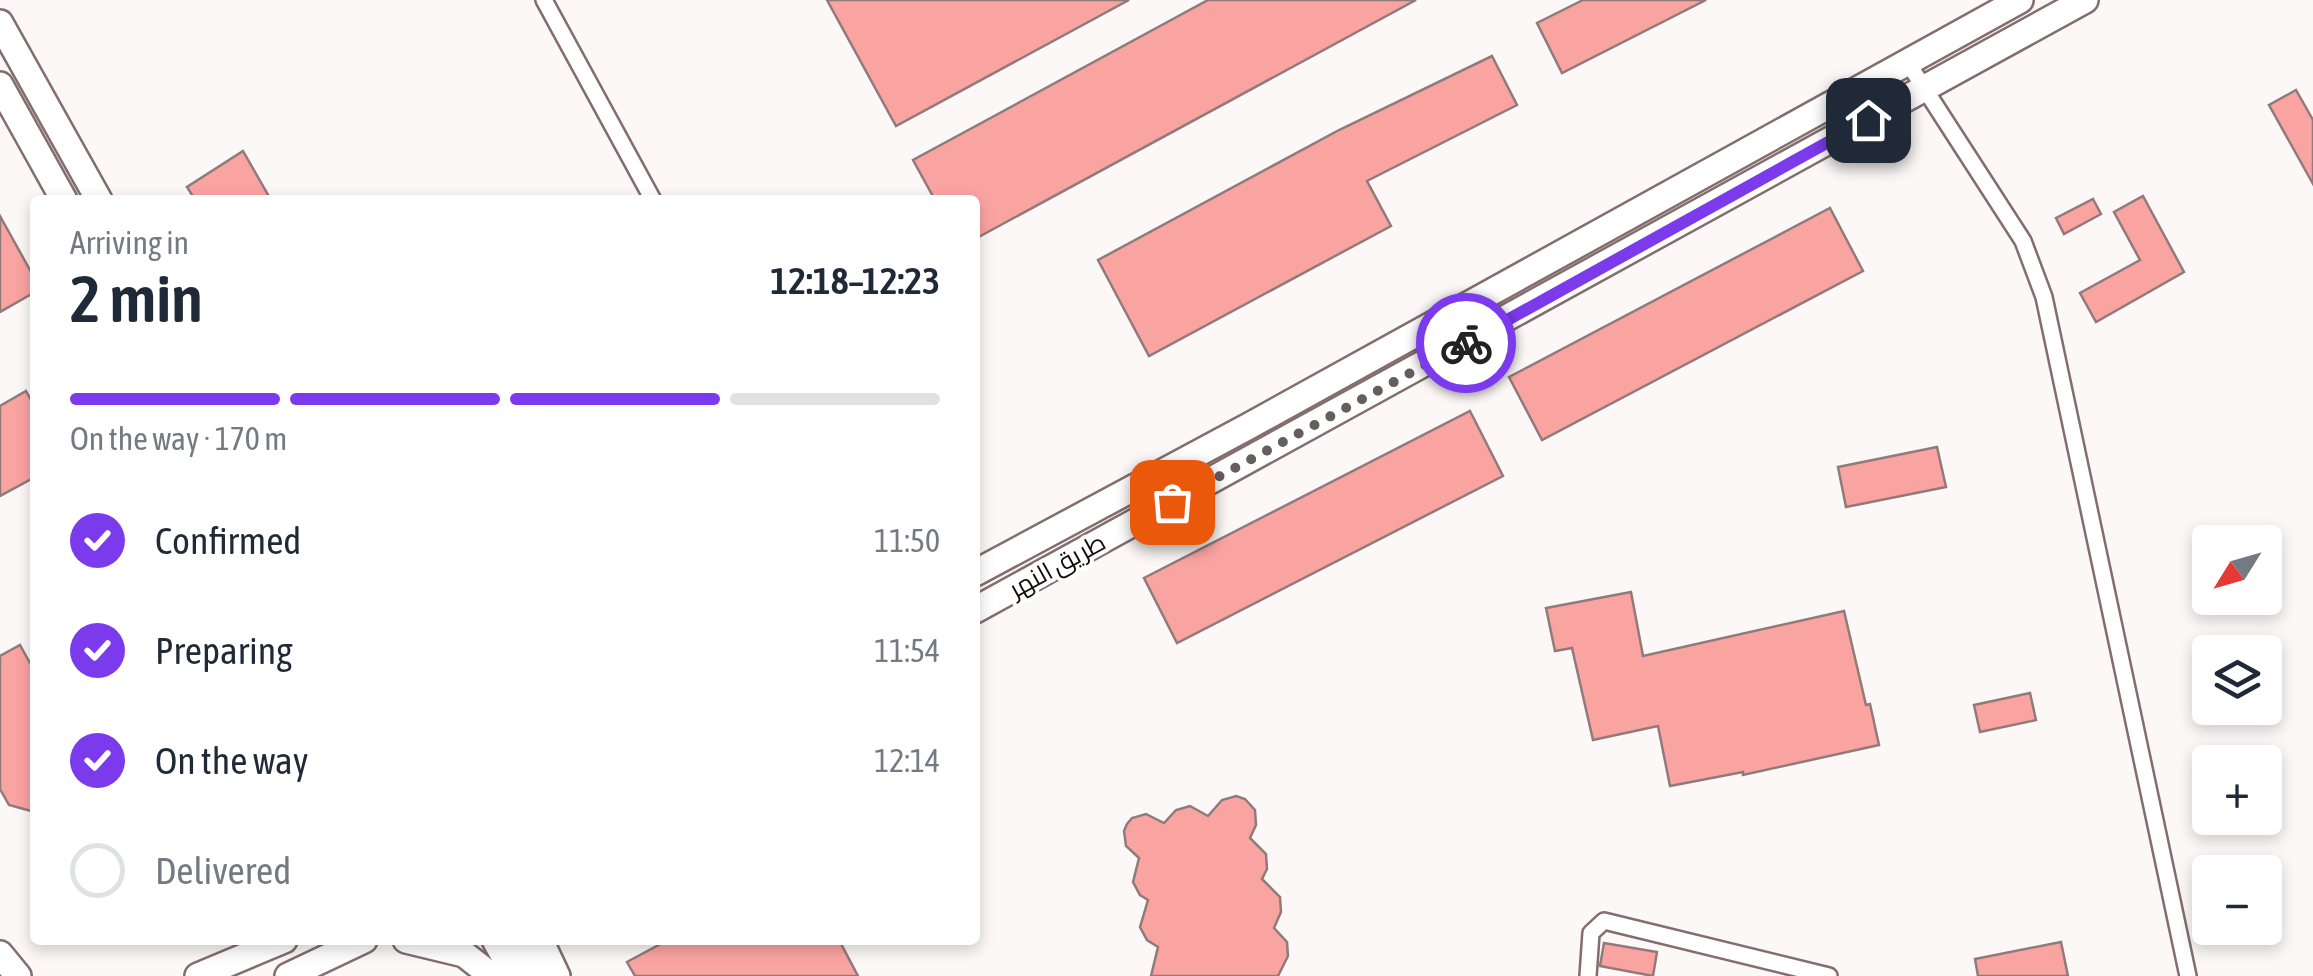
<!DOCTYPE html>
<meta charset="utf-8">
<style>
body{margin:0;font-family:"Asap Condensed",Cairo,sans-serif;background:#f2f2f3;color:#1f2937;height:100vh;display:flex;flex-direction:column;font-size:38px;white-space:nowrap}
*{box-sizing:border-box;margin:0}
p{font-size:32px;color:#747a83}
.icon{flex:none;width:55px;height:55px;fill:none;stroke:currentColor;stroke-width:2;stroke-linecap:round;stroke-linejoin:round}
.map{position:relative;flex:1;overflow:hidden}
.side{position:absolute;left:30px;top:195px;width:950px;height:750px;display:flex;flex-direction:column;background:#fff;border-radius:10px;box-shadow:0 5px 15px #0003}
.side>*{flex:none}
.needle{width:65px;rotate:233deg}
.tools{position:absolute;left:2192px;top:525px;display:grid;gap:20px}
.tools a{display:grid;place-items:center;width:90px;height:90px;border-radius:10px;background:#fff;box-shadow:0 5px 15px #0003;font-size:50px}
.pin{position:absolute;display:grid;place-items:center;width:85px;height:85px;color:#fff;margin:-42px;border-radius:20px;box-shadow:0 5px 15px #0006}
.courier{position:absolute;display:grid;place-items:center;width:100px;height:100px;margin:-50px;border:8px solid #7c3aed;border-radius:50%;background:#fff;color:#222;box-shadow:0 2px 12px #0007}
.headline em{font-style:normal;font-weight:600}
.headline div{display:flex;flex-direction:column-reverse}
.headline{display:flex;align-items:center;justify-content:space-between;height:170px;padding:0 40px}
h1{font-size:65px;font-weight:600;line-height:75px}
.bar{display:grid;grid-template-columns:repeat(4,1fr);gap:15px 10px;align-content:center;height:120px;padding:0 40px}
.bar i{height:12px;border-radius:8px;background:#e0e1e3}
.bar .active{background:#7c3aed}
.bar p{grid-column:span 4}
ol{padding:0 40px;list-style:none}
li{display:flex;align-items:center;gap:30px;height:110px}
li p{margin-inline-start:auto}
li .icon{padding:10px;border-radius:50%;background:#7c3aed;color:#fff;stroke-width:4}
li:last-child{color:#747a83}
li i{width:55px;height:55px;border:5px solid #e0e1e3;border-radius:50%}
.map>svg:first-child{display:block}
</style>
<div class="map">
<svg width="2313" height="976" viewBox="0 0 2313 976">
<rect width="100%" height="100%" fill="#fdf8f8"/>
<!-- building -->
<g fill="#faa4a2" stroke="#907b7a" stroke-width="2.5">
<polygon points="827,0 1129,0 896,126"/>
<polygon points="1208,0 1416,0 975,239 975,200 935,200 913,160"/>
<polygon points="1583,0 1706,0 1562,73 1537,23"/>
<polygon points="1492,56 1517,105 1367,181 1391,226 1149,356 1098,260 1339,130"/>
<polygon points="2296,90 2313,120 2313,184 2269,105"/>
<polygon points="243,151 271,200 195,200 187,187"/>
<polygon points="2143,196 2184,272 2096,322 2080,293 2140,260 2114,212"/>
<polygon points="2093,199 2101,214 2064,234 2056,218"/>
<polygon points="1830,208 1863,271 1542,440 1509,377"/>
<polygon points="0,216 35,279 35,292 0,312"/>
<polygon points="26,391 35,407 35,477 0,496 0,406"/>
<polygon points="1470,411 1503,476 1177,643 1144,578"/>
<polygon points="1937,447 1946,487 1846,507 1838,467"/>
<polygon points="1631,592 1643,656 1844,611 1866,705 1870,704 1879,745 1743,775 1743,772 1670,786 1658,726 1593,740 1572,648 1555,651 1546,608"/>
<polygon points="20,645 35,672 35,812 9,805 0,789 0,656"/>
<polygon points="2030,693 2036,720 1980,732 1974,705"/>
<polygon points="1236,796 1245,799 1255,810 1256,825 1250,838 1266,854 1267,869 1262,879 1280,897 1281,912 1274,928 1287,942 1288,956 1278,976 1151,976 1158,947 1147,940 1140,927 1148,900 1140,895 1133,882 1139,858 1126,846 1124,831 1127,824 1132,818 1146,814 1164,823 1176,810 1190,806 1208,816 1222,800"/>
<polygon points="668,940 839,940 858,976 635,976 627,962"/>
<polygon points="2061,942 2068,976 1978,976 1975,959"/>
<polygon points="1604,943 1657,952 1653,976 1600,966"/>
</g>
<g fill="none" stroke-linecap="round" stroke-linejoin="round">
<defs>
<g id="minor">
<polyline points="544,0 653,200"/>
<polyline points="1908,63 2023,241 2044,297 2188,976"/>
<polyline points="1588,976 1591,933 1604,921 1829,976"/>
</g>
<g id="primary">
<polyline points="0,23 99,200"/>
<polyline points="0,85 64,200"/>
<polyline points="975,573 1249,426 2020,0"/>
<polyline points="975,610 2085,0"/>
<polyline points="406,940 464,954 492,976"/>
<polyline points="495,940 515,976"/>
<polyline points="516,940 536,976"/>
<polyline points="540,940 557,976"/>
<polyline points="198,976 284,940"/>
<polyline points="288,976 364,940"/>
</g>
<polyline id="trunk" points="0,954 18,976"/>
</defs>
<!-- minor casing -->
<use href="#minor" stroke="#836e6d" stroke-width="20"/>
<!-- primary casing -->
<use href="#primary" stroke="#836e6d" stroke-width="30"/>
<!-- trunk casing -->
<use href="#trunk" stroke="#836e6d" stroke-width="30"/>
<!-- minor -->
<use href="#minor" stroke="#fff" stroke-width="15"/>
<!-- primary -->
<use href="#primary" stroke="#fff" stroke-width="25"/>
<!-- trunk -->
<use href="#trunk" stroke="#fff" stroke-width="25"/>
</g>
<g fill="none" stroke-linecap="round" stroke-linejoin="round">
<!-- done -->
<polyline stroke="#655e5e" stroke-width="10" stroke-dasharray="0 18" points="1172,502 1466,343"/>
<!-- route -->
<polyline stroke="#7c3aed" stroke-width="12" points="1466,343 1868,120"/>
</g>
<g text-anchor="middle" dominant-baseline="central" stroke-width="8" stroke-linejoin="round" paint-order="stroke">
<!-- street labels -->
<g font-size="25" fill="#130b0b" stroke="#fff">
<text transform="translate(1057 565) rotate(-29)">طريق النهر</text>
</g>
</g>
</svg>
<div class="tools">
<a><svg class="needle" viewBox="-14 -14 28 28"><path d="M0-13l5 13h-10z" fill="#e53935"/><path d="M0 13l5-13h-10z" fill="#747a83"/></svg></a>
<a><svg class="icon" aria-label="layers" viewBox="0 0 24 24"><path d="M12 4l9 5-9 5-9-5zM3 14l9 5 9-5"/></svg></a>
<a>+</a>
<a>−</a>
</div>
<div class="pin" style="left:1172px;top:502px;background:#ea580c"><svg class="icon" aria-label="bag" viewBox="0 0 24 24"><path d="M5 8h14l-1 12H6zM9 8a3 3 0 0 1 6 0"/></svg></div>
<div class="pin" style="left:1868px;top:120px;background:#1f2937"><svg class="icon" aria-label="home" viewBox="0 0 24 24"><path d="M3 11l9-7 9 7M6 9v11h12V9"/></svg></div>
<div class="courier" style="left:1466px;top:343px"><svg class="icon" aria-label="bike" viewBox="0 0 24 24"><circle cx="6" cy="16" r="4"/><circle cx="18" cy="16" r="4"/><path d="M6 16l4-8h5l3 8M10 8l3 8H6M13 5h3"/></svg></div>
<section class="side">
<div class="headline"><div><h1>2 min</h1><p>Arriving in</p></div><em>12:18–12:23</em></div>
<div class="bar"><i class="active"></i><i class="active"></i><i class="active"></i><i></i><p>On the way · 170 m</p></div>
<ol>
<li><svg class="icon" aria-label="check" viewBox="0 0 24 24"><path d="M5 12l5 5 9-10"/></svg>Confirmed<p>11:50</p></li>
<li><svg class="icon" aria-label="check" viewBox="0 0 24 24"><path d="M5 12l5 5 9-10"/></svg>Preparing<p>11:54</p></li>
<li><svg class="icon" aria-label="check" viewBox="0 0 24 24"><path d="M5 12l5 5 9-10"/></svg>On the way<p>12:14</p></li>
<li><i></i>Delivered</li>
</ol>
</section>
</div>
